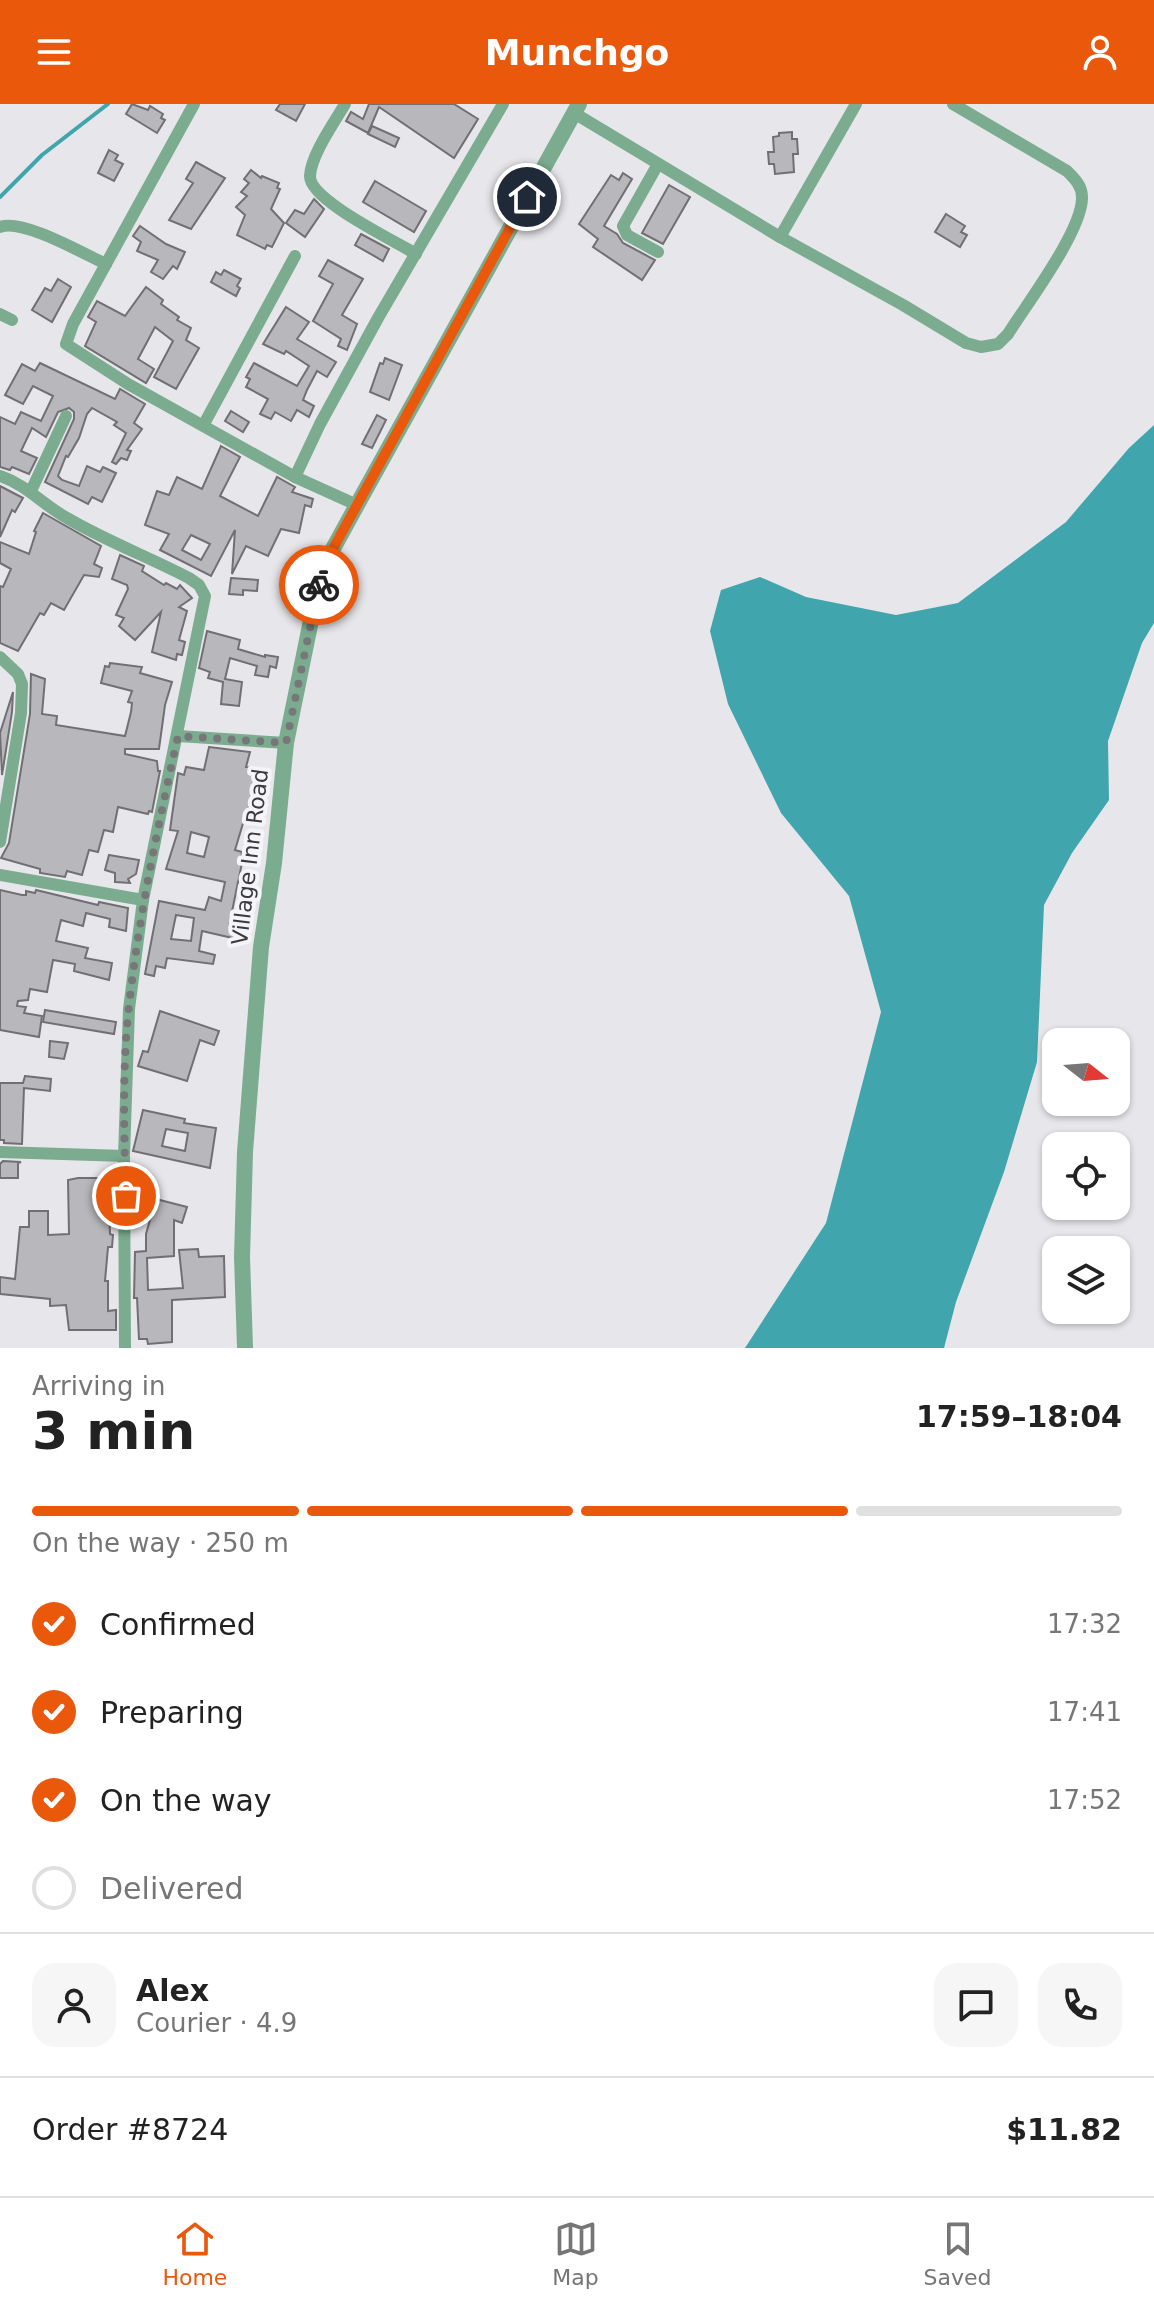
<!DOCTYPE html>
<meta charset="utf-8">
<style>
body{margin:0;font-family:"DejaVu Sans",sans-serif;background:#f6f6f6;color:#222;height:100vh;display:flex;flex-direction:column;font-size:30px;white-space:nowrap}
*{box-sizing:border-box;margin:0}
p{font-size:26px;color:#767676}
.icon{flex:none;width:44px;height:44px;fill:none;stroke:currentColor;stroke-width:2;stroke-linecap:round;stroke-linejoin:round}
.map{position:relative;height:1244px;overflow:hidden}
.drawer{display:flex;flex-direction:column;background:#fff;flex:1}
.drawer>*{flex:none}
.needle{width:52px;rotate:107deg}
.fabs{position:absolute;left:1042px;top:924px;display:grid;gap:16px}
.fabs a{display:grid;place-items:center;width:88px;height:88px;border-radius:16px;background:#fff;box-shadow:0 2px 6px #0004;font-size:40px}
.pin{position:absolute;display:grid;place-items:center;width:68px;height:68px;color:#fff;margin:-34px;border:4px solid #fff;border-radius:50%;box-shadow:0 2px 8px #0007}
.courier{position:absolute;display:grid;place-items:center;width:80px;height:80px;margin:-40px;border:6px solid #ea580c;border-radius:50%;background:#fff;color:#222;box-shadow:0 2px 10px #0007}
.headline em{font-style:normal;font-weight:700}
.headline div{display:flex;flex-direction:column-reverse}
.headline{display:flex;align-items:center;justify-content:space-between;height:136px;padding:0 32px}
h1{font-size:52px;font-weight:700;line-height:60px}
.bar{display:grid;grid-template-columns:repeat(4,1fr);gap:12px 8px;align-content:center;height:96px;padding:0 32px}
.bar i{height:10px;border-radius:6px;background:#e0e0e0}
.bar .current{background:#ea580c}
.bar p{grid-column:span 4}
.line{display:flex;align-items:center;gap:20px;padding:0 32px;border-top:2px solid #e0e0e0}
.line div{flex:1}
.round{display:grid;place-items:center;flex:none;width:84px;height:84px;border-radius:24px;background:#f6f6f6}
ol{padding:0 32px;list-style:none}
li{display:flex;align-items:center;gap:24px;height:88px}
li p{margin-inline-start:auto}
li .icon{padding:8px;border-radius:50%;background:#ea580c;color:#fff;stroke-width:4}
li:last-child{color:#767676}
li i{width:44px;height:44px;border:4px solid #e0e0e0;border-radius:50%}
header{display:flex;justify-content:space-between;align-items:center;height:104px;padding:0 32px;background:#ea580c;color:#fff;font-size:36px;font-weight:700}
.tab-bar{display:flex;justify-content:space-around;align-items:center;height:112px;border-top:2px solid #e0e0e0;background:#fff;font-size:22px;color:#767676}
.tab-bar a{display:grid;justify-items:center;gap:4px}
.tab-bar .current{color:#ea580c}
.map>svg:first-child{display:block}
</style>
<header><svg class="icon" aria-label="menu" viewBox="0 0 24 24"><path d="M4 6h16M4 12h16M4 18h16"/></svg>Munchgo<svg class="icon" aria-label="person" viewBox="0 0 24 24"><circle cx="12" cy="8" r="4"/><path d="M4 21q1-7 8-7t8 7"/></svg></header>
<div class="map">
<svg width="1154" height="1244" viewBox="0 0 1154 1244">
<rect width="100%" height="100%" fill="#e7e7eb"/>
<!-- water -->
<polygon fill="#40a5ac" points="1154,321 1154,519 1142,539 1108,637 1109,696 1072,749 1044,801 1037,958 1004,1068 956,1198 944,1244 745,1244 826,1119 881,908 849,792 781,709 728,600 710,527 721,486 760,473 806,493 896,511 958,499 1066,418 1129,344"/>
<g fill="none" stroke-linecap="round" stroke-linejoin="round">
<!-- stream -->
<polyline stroke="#40a5ac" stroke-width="4" points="0,93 42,51 108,0"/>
</g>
<!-- building -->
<g fill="#b8b7bb" stroke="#716f73" stroke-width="2" fill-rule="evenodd">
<polygon points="132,0 148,6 150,2 163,10 161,14 165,16 157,29 126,10"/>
<polygon points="280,0 305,0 296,17 276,6"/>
<polygon points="369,0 454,0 478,15 454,54 379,3 368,29 346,17 351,8 363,15"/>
<polygon points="372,22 399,34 395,43 368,30"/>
<polygon points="792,28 792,35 797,35 798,50 793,50 794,68 775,70 774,60 769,60 768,48 774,48 773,33 779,32 779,29"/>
<polygon points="109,46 118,51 115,56 123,60 114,77 98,69"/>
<polygon points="196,58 225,74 191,125 169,116 193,79 186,75"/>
<polygon points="251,66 261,74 262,72 279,79 277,84 280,85 271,105 284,119 272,143 267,141 265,145 237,131 245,111 236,103 247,92 241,88 249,79 244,75"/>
<polygon points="623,69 632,75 604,122 617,130 623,139 655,156 642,176 593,143 598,135 579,120 611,71 619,76"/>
<polygon points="375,77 426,107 414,128 363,98"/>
<polygon points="669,81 690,93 663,140 642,129"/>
<polygon points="314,95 324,105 305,133 286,119 295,106 304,110"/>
<polygon points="946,110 965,122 961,128 967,131 960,143 935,128"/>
<polygon points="140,122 166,140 185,148 177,165 173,162 163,175 151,168 158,156 137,147 141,138 133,132"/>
<polygon points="361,130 389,145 383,157 355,141"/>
<polygon points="328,156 363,175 342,211 357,220 347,246 338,242 341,235 313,217 333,180 319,172"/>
<polygon points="224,166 241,175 237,182 240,184 236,192 211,178 216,168 221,171"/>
<polygon points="58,175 71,183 52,218 32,206 45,184 51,187"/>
<polygon points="146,183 163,196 161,200 179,213 177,216 191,224 186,236 199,244 176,285 154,273 173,237 155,223 138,255 154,265 146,279 85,242 96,218 88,213 97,197 125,212"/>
<polygon points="286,203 309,218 297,235 336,258 327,273 317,267 307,286 303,296 314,302 309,313 297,306 291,317 275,308 271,315 260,310 268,295 246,283 250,275 246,273 254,259 297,282 309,262 286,247 284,250 263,240"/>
<polygon points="385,254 402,261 389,296 370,288 380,259 383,260"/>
<polygon points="40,259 115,295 120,285 145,300 134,319 142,325 127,346 131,347 127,356 121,354 116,360 112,358 126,329 114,321 117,318 92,304 87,310 79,334 68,353 66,352 58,372 62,376 79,382 87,362 100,368 103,363 116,369 102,398 92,393 88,400 45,378 74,315 74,308 69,304 58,308 46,333 32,324 21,347 37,354 29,370 12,363 10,366 0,363 0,313 15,320 21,308 41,317 53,292 33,282 23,300 5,291 22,260 35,267"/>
<polygon points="231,307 249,318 243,328 225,317"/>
<polygon points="377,311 386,316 372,344 362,340"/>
<path d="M221,342l19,11 -20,39 38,20 19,-39 18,10 -3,5 21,7 -2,8 -6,-2 -6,28 -18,-4 -13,27 -22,-10 -14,28 3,-44 -24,46 -51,-26 9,-16 -24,-9 12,-34 12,4 8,-18 25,12zM191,431l19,9 -9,16 -19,-10z"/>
<polygon points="0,382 23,394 15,408 12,406 0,433"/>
<polygon points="43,409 101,442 94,460 102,464 99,473 84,471 64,506 51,499 44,511 40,509 18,547 0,539 0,482 3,483 11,465 0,459 0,438 29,450 36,428 34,427"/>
<polygon points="120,451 144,462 142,467 164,481 166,479 177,485 180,481 192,494 179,503 187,507 179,536 185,538 182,551 177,550 176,556 152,548 161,508 135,536 119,522 124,514 116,511 128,485 127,481 112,475"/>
<polygon points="231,474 258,476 257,487 243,486 243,491 229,490"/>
<polygon points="207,527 240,536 238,545 265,553 265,551 278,553 276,564 270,562 268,573 255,571 257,562 230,554 225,575 242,578 239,602 221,600 223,578 208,574 210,568 199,564"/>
<polygon points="110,559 142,563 140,569 172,578 165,601 159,645 125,645 125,650 157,657 158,667 160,667 152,708 149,707 148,710 118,703 113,728 104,726 98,748 89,746 82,771 67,767 65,773 40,769 40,765 1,754 9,739 30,610 31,570 45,575 42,610 57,612 56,621 125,632 131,608 132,599 128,598 132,587 101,579 105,562 109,563"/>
<polygon points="13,588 12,608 2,671 0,629"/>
<path d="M209,643l41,5 -4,15 13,2 -7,32h-2l-4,19h-2l-9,30 7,2 -2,11h2l-13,63 11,2 -3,11 -35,-8 -3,20 16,4 -2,9 -46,-6 -2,10 -9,-2 -2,10 -9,-2 14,-73 46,9 4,-13 12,4 4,-19 -59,-13 12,-38 -8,-1 8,-57 6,2 2,-8 18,3zM191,728l18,5 -5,20 -17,-4zM176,811l18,3 -3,23 -20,-2z"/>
<polygon points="109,751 139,756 136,770 128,775 130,779 115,778 115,769 105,766"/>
<polygon points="0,786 22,791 26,791 26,787 35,789 36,786 98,801 99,798 128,804 126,827 109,823 110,815 86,809 83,822 61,816 56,837 88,844 85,854 112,859 109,876 74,867 75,860 53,856 47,888 30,885 28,896 18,897 17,902 26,903 24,909 42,912 39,933 0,926"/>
<polygon points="45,906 116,918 114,930 43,918"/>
<polygon points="160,907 219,927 214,941 200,936 187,977 138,962 143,947 148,948"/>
<polygon points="50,937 68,939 64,955 49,953"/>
<polygon points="25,972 51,975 50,987 24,984 22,1040 4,1039 4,1036 0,1036 0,979 23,979"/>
<path d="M143,1006l42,9 -1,4 32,5 -6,40 -77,-17zM166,1025l22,4 -3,18 -23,-5z"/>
<polygon points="3,1057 21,1058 18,1059 18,1074 0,1074 0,1060"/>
<polygon points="78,1074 101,1074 102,1085 115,1085 115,1099 109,1099 110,1130 113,1131 112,1143 108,1143 105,1177 108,1177 108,1207 116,1206 116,1226 69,1226 66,1201 50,1202 50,1195 0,1190 0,1173 15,1175 20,1123 29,1123 29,1107 48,1107 48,1131 69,1130 68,1076"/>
<polygon points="156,1095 187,1103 182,1119 174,1116 174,1152 147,1154 148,1186 183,1184 179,1146 198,1145 199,1153 224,1152 225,1193 172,1196 172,1238 148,1240 147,1235 139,1235 137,1194 134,1194 135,1148 146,1147 146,1130"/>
</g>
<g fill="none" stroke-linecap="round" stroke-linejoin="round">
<!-- minor -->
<g stroke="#7bac8f" stroke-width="12">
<polyline points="194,0 73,220 66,240 128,280 295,373"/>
<path d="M345,0c-11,19 -34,51 -35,72 -1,24 85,65 106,78"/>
<path d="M574,9l206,124 123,68 63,38 15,4 17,-3 10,-10c18,-29 75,-104 74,-137 0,-11 -7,-18 -15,-26l-114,-67"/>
<path d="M0,123c22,-9 84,27 106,37"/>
<polyline points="780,133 856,0"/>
<polyline points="658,148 627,131 623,122 658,60"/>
<polyline points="0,210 12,216"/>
<polyline points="204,320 295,152"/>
<path d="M0,372c27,9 43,29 67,42 39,23 82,39 122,60l10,7 6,11 -62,304 -14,109 -5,147 1,192"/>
<polyline points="31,387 66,312"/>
<polyline points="357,401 295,373 320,320 378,214 503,0"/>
<polyline points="0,553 18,570 22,580 21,609 0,738"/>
<polyline points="178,632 286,639"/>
<polyline points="0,771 143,796"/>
<polyline points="0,1048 124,1052"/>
</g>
<!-- tertiary -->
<polyline stroke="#7bac8f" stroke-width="16" points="245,1244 242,1153 245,1048 261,843 274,759 286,639 317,487 329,452 357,401 579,0"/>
</g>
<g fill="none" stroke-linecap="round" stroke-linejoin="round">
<!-- done -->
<path stroke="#777779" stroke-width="8" stroke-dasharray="0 14.4" d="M126,1092c-2,-63 -4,-127 3,-190 10,-91 29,-180 49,-270l108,7 33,-158"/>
<!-- route -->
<polyline stroke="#ea580c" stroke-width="10" points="319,481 329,452 357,401 527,93"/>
</g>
<g text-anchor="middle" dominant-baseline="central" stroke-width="8" stroke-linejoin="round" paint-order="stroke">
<!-- street labels -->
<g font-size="22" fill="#3a3b3c" stroke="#f4f4f9">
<text transform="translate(250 753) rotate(-83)">Village Inn Road</text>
</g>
</g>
</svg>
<div class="fabs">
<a><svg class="needle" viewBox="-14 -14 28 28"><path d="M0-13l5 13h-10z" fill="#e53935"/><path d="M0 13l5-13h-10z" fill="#767676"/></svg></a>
<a><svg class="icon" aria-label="locate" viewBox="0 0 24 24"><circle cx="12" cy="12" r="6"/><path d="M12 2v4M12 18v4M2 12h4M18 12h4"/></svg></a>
<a><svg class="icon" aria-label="layers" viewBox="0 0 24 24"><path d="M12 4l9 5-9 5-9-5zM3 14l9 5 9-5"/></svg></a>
</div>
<div class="pin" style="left:126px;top:1092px;background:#ea580c"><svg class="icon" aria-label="bag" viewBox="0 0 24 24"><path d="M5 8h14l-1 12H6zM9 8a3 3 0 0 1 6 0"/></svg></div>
<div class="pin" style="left:527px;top:93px;background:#1f2937"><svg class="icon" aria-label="home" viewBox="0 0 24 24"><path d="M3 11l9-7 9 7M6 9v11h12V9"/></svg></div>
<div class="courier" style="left:319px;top:481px"><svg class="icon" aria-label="bike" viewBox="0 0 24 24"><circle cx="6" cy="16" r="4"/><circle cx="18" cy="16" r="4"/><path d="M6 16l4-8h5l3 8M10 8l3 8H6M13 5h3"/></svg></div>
</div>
<section class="drawer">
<div class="headline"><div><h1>3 min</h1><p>Arriving in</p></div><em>17:59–18:04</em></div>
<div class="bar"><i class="current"></i><i class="current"></i><i class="current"></i><i></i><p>On the way · 250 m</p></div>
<ol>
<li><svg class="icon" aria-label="check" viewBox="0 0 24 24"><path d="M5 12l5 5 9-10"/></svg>Confirmed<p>17:32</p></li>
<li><svg class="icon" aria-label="check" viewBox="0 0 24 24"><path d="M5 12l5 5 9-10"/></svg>Preparing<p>17:41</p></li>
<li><svg class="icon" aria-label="check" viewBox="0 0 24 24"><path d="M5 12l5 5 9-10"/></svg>On the way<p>17:52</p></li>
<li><i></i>Delivered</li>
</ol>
<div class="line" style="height:144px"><a class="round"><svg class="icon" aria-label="person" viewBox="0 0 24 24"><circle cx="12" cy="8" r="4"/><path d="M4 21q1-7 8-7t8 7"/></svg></a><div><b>Alex</b><p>Courier · 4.9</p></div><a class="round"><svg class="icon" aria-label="chat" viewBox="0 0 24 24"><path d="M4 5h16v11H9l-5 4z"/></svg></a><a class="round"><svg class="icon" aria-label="phone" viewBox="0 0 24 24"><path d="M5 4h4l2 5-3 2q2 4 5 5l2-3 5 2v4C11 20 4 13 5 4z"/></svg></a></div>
<div class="line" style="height:104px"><div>Order #8724</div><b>$11.82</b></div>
</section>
<nav class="tab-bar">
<a class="current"><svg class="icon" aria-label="home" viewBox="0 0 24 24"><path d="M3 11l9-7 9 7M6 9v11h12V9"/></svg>Home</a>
<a><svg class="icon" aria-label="map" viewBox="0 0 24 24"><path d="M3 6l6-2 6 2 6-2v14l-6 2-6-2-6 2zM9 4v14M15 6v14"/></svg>Map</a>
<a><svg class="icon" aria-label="saved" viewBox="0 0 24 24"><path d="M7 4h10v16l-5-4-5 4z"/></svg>Saved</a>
</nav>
